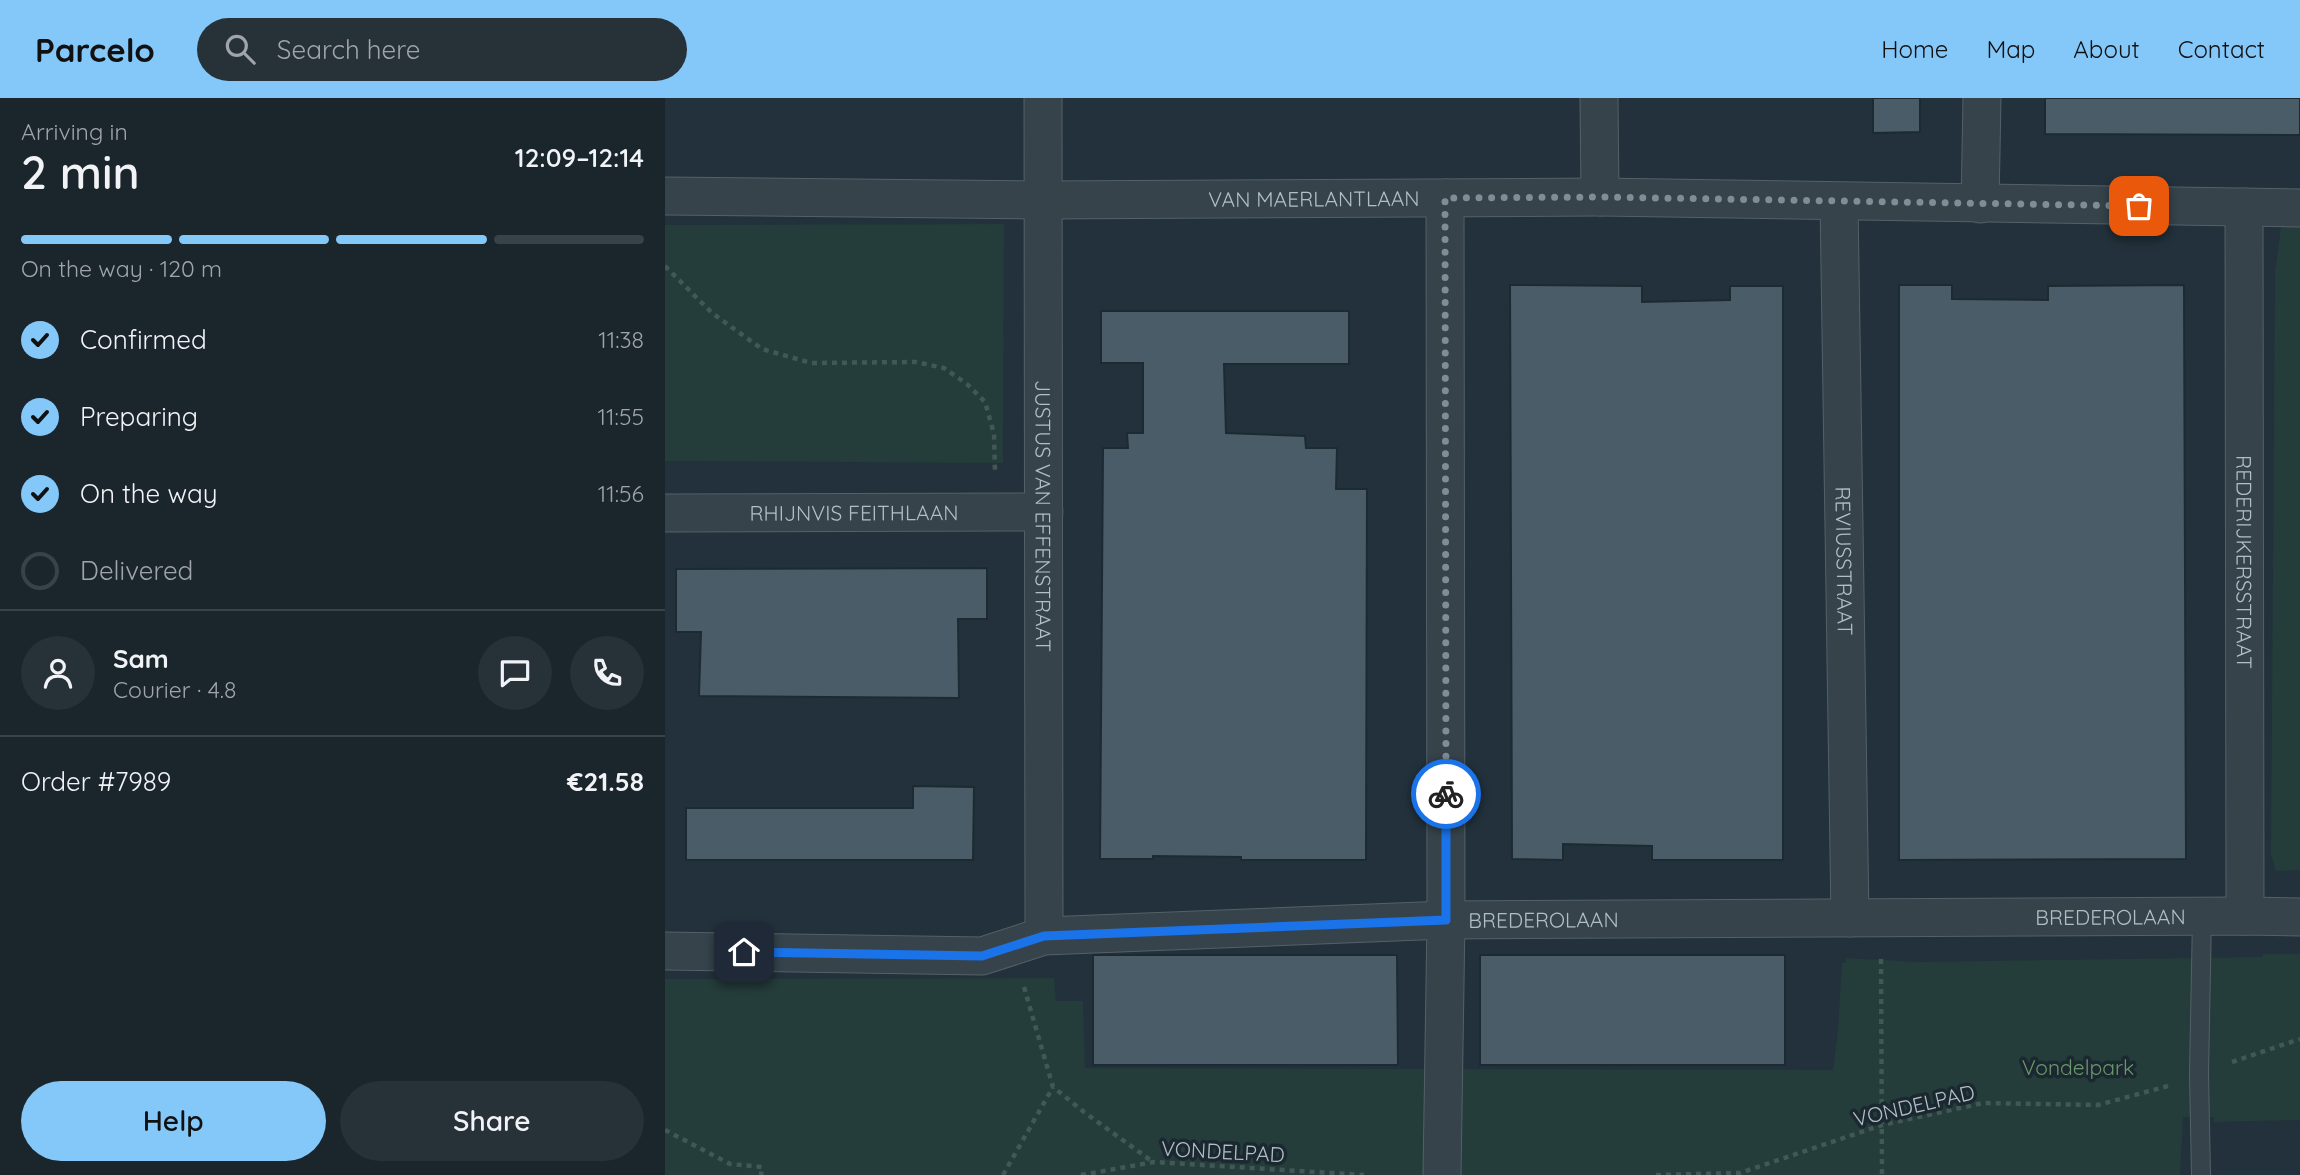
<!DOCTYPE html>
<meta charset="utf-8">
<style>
body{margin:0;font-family:Quicksand,sans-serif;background:#273138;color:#f1f3f6;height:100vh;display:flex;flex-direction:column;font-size:26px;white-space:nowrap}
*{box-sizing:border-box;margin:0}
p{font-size:23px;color:#9fa5a9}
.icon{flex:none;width:38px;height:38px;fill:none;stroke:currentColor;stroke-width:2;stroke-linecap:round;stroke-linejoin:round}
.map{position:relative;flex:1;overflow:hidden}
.sheet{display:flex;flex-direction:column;background:#1a252c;width:665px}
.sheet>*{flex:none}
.pin{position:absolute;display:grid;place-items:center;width:60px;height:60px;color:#fff;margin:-30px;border-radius:14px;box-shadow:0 4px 10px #0006}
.courier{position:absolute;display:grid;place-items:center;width:70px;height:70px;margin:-35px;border:5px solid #1a73e8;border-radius:50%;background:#fff;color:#222;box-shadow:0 2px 9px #0007}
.summary em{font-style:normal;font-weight:600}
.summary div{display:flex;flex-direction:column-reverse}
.summary{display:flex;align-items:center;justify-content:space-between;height:119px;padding:0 21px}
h1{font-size:46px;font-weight:600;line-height:52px}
.bar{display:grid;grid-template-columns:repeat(4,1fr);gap:10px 7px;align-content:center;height:84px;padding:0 21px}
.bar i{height:9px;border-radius:5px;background:#384248}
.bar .on{background:#84c7f9}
.bar p{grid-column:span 4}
.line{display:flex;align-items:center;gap:18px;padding:0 21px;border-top:2px solid #384248}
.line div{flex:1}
.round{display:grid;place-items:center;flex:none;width:74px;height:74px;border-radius:37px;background:#273138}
ol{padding:0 21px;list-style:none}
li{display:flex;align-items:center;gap:21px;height:77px}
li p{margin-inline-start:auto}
li .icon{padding:7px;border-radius:50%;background:#84c7f9;color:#111;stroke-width:4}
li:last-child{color:#9fa5a9}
li i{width:38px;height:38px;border:4px solid #384248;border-radius:50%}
.cta{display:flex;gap:14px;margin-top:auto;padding:14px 21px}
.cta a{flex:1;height:80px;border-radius:42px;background:#84c7f9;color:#111;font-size:28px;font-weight:600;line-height:80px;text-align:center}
.cta a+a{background:#273138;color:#f1f3f6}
header{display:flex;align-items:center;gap:42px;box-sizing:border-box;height:98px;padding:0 35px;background:#84c7f9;color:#111}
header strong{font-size:33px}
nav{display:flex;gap:38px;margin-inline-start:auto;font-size:24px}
.search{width:490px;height:63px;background:#273138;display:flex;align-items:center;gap:18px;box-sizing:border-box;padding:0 24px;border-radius:38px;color:#9fa5a9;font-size:26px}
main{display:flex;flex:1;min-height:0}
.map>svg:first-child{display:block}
</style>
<header>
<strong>Parcelo</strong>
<div class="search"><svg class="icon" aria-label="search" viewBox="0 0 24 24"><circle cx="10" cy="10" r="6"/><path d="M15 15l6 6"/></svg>Search here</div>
<nav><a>Home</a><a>Map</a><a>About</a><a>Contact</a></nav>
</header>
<main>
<section class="sheet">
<div class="summary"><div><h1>2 min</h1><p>Arriving in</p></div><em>12:09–12:14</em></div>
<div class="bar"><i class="on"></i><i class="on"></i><i class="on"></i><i></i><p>On the way · 120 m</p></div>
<ol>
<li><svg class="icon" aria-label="check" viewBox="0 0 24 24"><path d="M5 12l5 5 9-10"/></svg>Confirmed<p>11:38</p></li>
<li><svg class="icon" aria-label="check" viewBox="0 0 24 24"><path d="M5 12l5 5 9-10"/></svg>Preparing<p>11:55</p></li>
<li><svg class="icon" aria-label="check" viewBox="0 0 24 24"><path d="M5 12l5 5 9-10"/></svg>On the way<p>11:56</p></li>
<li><i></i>Delivered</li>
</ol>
<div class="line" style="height:126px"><a class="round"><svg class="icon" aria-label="person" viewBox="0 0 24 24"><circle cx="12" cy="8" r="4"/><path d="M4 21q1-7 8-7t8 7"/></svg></a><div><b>Sam</b><p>Courier · 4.8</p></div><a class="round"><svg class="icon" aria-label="chat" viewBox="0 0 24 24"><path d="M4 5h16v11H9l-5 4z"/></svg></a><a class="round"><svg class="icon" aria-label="phone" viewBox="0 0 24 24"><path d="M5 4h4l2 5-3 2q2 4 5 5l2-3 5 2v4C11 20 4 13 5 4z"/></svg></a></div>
<div class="line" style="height:91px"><div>Order #7989</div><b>€21.58</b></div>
<div class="cta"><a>Help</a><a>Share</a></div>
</section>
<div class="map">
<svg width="1635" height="1077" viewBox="0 0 1635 1077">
<rect width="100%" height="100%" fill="#22313b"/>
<!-- green -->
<g fill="#243c3a">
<polygon points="339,126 338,365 0,363 0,127"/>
<polygon points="1616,129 1635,129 1635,772 1611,773 1606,757 1610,174"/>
<polygon points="1598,856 1635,856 1635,1022 1548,1024 1549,1019 1518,1019 1515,1077 0,1077 0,881 389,880 391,903 418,903 420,970 1168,972 1173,931 1177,865 1181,865 1181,860 1252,864 1597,859"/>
</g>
<!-- building -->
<g fill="#4a5c67" stroke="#1d2a32" stroke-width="2">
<polygon points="1208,0 1255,0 1255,34 1208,35"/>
<polygon points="1380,0 1635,0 1635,37 1380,36"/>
<polygon points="845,187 977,188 977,204 1065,202 1065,188 1118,188 1118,762 987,762 987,748 898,746 898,762 847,761"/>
<polygon points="1234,187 1287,187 1287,201 1383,202 1383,188 1519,187 1521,761 1234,762"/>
<polygon points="436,213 684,213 684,266 559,266 561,335 640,338 641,350 672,350 671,391 702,391 701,762 576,762 576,759 488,758 488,761 435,761 438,350 463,350 462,335 478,335 478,265 436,265"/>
<polygon points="322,470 322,521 293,521 294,600 34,598 36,534 11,534 11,471"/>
<polygon points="248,688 309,689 308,762 21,762 21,710 248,710"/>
<polygon points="428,857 732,857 733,967 428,967"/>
<rect x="815" y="857" width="305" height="110"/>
</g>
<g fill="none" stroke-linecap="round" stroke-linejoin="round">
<defs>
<polyline id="lane" points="1536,1077 1534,976 1537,818"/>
<g id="street">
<path id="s1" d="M378,0l1,838"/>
<polyline points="934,0 935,99"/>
<path id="s2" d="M0,98l379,4 556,-3 700,11"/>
<path id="s3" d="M1174,104l11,716"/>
<polyline points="1315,106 1317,0"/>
<path id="s4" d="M1579,109l1,709"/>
<path id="s5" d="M0,415l379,-1"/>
<path id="s6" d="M0,853l317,5 62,-20 402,-16 799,-4 55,1"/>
<polyline points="777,1077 781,822 780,100"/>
</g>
</defs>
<!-- lane casing -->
<use href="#lane" stroke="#546169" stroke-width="20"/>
<!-- street casing -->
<use href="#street" stroke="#546169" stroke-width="39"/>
<!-- path -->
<g stroke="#425857" stroke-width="4.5" stroke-dasharray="5 5" stroke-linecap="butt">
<polyline points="0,168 47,215 97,251 146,265 251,264 279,270 302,286 320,304 329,336 330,374"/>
<polyline points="1216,861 1217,1077"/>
<polyline points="359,889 388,989 419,1014 488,1064"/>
<polyline points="1567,964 1635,941"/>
<polyline points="0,1032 65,1066 97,1069 96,1077"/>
<polyline points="338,1077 388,989"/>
<polyline points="416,1077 489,1064 699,1077"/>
<polyline points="991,1077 1075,1075 1217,1027 1318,1005 1433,1007 1503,988"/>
</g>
<!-- lane -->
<use href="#lane" stroke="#36434b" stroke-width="18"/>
<!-- street -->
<use href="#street" stroke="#36434b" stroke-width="37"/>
</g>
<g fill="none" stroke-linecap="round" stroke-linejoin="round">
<!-- done -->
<polyline stroke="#7f8d96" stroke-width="7" stroke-dasharray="0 12.6" points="781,696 780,100 935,99 1474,108"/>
<!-- route -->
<polyline stroke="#1a73e8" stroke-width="9" points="79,854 317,858 379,838 781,822 781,696"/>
</g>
<g text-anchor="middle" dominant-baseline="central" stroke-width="7" stroke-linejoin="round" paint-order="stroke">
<!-- street labels -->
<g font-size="21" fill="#b1bec7" stroke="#1b2830">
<text stroke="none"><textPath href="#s2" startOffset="649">VAN MAERLANTLAAN</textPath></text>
<text stroke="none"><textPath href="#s5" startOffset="189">RHIJNVIS FEITHLAAN</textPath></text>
<text stroke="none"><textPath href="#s1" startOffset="418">JUSTUS VAN EFFENSTRAAT</textPath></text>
<text stroke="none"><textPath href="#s3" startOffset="359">REVIUSSTRAAT</textPath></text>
<text stroke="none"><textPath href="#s4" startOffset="355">REDERIJKERSSTRAAT</textPath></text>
<text stroke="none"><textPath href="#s6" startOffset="1449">BREDEROLAAN</textPath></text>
<text stroke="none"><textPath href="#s6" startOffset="882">BREDEROLAAN</textPath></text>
<text transform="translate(1249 1007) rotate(-13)">VONDELPAD</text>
<text transform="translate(558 1053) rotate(3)">VONDELPAD</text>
</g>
<!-- park labels -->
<g font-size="21" fill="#68996a" stroke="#1b2830">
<text x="1413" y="969">Vondelpark</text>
</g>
</g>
</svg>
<div class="pin" style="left:1474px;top:108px;background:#ea580c"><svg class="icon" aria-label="bag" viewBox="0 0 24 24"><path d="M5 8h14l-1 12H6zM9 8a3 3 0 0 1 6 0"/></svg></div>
<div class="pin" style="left:79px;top:854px;background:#1f2937"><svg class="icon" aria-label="home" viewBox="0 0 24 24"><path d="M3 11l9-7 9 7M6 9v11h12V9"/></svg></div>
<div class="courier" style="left:781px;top:696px"><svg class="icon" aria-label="bike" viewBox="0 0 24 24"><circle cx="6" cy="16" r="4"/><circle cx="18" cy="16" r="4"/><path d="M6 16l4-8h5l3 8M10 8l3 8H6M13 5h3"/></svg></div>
</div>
</main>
